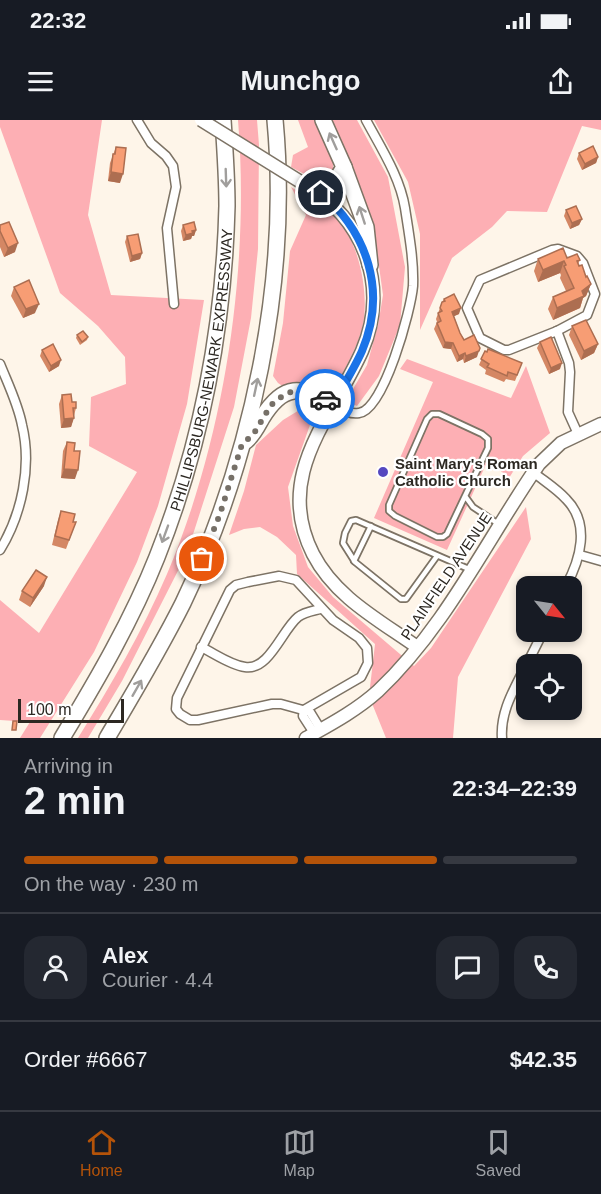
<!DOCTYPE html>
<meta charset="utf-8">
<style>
body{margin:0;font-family:Arial,sans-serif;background:#242831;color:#f1f3f6;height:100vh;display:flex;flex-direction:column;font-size:22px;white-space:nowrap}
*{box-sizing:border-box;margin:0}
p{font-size:20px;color:#9ea1a6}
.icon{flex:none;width:33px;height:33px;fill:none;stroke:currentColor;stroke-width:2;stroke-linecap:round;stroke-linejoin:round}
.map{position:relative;height:618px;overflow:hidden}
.drawer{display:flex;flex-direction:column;background:#171b24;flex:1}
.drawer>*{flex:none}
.needle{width:39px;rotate:120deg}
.buttons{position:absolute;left:516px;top:456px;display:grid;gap:12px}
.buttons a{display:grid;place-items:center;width:66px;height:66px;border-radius:12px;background:#171b24;box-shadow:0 3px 9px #0003;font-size:30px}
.scale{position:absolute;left:18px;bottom:15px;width:106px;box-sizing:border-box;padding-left:6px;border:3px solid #2c2822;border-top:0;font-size:16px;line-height:21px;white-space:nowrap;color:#2c2822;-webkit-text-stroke:4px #fff;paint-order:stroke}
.pin{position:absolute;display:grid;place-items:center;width:51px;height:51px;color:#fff;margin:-26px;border:3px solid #fff;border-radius:50%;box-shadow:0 2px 6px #0007}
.courier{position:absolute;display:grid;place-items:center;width:60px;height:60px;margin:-30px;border:4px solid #1a73e8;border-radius:50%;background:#fff;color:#222;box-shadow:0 2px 8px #0007}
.summary em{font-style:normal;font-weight:800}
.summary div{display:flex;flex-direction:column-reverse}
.summary{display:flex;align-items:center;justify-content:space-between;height:102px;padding:0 24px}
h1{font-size:39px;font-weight:800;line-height:45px}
.bar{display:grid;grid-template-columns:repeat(4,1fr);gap:9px 6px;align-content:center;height:72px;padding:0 24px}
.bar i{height:8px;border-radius:4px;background:#363941}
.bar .selected{background:#b45309}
.bar p{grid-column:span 4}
.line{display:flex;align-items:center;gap:15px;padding:0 24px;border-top:2px solid #363941}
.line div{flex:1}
.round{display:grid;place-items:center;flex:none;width:63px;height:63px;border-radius:18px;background:#242831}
.status{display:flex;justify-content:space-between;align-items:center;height:42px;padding:0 30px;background:#171b24;direction:ltr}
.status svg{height:16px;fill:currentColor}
header{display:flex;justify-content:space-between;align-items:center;height:78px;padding:0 24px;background:#171b24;font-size:27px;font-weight:800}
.dock{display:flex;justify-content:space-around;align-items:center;height:84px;border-top:2px solid #363941;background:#171b24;font-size:16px;color:#9ea1a6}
.dock a{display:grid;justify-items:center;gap:3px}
.dock .selected{color:#b45309}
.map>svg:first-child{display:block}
</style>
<div class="status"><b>22:32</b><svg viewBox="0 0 49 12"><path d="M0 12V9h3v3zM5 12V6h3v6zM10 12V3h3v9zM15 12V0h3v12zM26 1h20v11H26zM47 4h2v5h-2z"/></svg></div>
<header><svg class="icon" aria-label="menu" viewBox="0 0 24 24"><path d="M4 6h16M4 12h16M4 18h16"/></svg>Munchgo<svg class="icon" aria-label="share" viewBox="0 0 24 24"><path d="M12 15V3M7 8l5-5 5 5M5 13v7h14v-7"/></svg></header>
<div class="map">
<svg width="601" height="618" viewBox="0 0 601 618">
<rect width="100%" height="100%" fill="#fef5e9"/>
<!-- green -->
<g fill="#fdafb4">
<polygon points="0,0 102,0 88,95 111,175 204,180 187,284 158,386 137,442 94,532 40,618 20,618 30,602 0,600 0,480 39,513 137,352 89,326 91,277 126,264 125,237 98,206 60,173 0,7"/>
<path d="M238,0h19l2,25 -1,104 -7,69 -17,89 -47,146 -65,128 -34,57h-10c33,-53 64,-106 89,-164 58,-137 83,-306 71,-454z"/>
<polygon points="298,0 316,0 333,40 333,52 323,64 291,47 293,35 308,27"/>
<polygon points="332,0 357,0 388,57 405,147 400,205 379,256 357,286 346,281 367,245 378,205 383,175 377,132 368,92"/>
<polygon points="374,0 601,0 601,10 582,6 547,92 507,91 492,107 452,138 420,210 420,114 408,62"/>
<path d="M291,67c13,8 27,16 39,25 27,21 38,74 34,106 -3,25 -21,54 -33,76 -15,-7 -31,-15 -47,-7l-6,-4 -5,-7 10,-53 7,-72 16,-36z"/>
<polygon points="407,239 511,278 526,246 550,313 523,336 509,358 488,340 447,430 374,398 433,262 400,249"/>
<polygon points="316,288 288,367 293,406 308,447 333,477 414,546 431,528 526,387 531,419 458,557 453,618 386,618 369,576 375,524 297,454 296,435 277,417 260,407 244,409 229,415 244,371 256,325 283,300 301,289"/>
</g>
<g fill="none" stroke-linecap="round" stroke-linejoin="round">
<defs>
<g id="service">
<polyline points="465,376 447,414 443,417 437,417 395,396 389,391 389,385 427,299 432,294 439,294 482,314 488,319 488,328 465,376 473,387 500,405"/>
<polyline points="437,436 406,479 401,479 355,442 343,423 345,413 351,401 356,400 471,450"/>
<polyline points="354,441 371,406"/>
</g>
<g id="minor">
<polyline points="137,0 151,23 166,36 173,46 176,67 167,108 174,184"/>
<polygon points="558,129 577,136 583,143 595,174 587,195 557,211 509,230 504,230 480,218 467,188 480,160 552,130"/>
<polyline points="557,211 569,243 570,252 568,292 578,314"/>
<path d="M0,244c8,20 18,40 22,61 10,41 0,89 -22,125"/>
<path d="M333,283c8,5 16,12 26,10 25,-3 52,-103 54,-127 1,-25 -4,-52 -8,-78 -5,-31 -24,-60 -39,-88"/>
<path d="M533,352c11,9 24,17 33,27 25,25 14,61 0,87"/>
<polyline points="580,435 601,441"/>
<path d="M201,527c13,6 29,18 44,20 24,4 37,-37 53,-50 6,-5 14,-6 22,-8"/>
<polyline points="527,544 543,512"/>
<polyline points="304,590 361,557 368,543 367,528 359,518 333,500 296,460 279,456 248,462 236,465 230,470 177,578 176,589 180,594 190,600 198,600 272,584 281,584 310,592 321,610"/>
<polyline points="304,590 303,596 314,613"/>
<path d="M502,618c-2,-27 13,-50 24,-73"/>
</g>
<g id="secondary">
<path d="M304,64c60,34 86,102 58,167 -30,67 -89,124 -49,203 22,43 66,66 104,93"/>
<path d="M306,618c25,-14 51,-28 72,-47 68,-64 109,-152 161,-227l22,-21 40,-19"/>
</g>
<g id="motorway">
<polyline points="344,47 366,107 370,145"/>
<polyline points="321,73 335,62 344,47 323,0"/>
<path d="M246,321c8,-7 11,-14 16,-23 22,-36 39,-31 71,-15"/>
<path id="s1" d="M62,618c35,-58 70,-118 95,-181 44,-111 67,-231 70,-351 0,-28 -2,-57 -4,-86"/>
<path d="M107,618c26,-44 53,-89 76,-135 69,-144 107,-323 92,-483"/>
</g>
</defs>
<!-- service casing -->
<use href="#service" stroke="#7d7365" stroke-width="8"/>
<!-- minor casing -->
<use href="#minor" stroke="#7d7365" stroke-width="11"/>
<!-- secondary casing -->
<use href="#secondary" stroke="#7d7365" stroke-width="15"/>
<!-- motorway casing -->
<use href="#motorway" stroke="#7d7365" stroke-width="18"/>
<!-- service -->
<use href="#service" stroke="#fff" stroke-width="4.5"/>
<!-- minor -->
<use href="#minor" stroke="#fff" stroke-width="8"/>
<!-- secondary -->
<use href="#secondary" stroke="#fff" stroke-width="12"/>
<!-- motorway -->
<use href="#motorway" stroke="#fff" stroke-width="15"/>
<defs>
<polyline id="secondary-bridge" points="201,0 304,64"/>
</defs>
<!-- secondary-bridge casing -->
<use href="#secondary-bridge" stroke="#7d7365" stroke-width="15" stroke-linecap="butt"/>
<!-- secondary-bridge -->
<use href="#secondary-bridge" stroke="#fff" stroke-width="12"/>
</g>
<!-- wall -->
<g fill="#d48764">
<polygon points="116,27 120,63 108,61 110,43"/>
<polygon points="579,33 598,37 596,43 582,50 577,39"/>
<polygon points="566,90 582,99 579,105 570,109 564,96"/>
<polygon points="0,105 15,132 4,137 0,127"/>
<polygon points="183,105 196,110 194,116 192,116 191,119 183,121 181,111"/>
<polygon points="127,116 142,133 140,139 130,142 125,122"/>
<polygon points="538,139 580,140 578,144 591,164 586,176 583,178 580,188 553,200 548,189 553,177 566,171 560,158 561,155 560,153 538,162 534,151"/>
<polygon points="14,167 35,193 23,198 11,176"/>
<polygon points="444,179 459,194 454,196 460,213 477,237 464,243 463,239 457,242 451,229 443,228 434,209 437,202 436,199 442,182"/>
<polygon points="572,206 598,224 594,233 581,240 569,215"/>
<polygon points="77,215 88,217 87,220 80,225 76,218"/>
<polygon points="540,222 560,249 549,254 537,228"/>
<polygon points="42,230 59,246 49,252 40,236"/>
<polygon points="485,231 522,243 515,261 506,259 504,262 485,254 486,250 479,245"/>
<polygon points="62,275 72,282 76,288 71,307 61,308 59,284"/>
<polygon points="67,322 74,331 75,359 61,358 63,331"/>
<polygon points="61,391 73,402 76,402 66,429 52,425 58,400"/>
<polygon points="44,466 30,487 19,480 22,471"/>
</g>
<!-- shaded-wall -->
<g fill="#ad6e51">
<polygon points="598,37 596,43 582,50 585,44"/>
<polygon points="111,52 123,54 120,63 108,61"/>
<polygon points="582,99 579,105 570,109 572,103"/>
<polygon points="196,110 194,116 192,116 191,119 183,121 186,115 192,111"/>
<polygon points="18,123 15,132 4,137 8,128"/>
<polygon points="142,133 140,139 130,142 132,136"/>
<polygon points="564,141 560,153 538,162 543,150"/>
<polygon points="591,164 586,176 583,178 580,188 553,200 557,188"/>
<polygon points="39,184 35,193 23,198 26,189"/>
<polygon points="461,188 459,194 450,198 452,192"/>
<polygon points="445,222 453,223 451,229 443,228"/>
<polygon points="598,224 594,233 581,240 584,231"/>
<polygon points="479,231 477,237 464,243 466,236"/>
<polygon points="465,233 463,239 457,242 459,236"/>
<polygon points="61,240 59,246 49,252 51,246"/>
<polygon points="562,243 560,249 549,254 551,248"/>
<polygon points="74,298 71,307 61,308 64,299"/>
<polygon points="64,349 78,350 75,359 61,358"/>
<polygon points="47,457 44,466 30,487 33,478"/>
</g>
<!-- building -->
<g fill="#f79d74" stroke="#ad6e51" stroke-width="1.5">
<polygon points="593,26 598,37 585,44 579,33"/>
<polygon points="116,27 126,28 123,54 111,52 113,34 115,34"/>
<polygon points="576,86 582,99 572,103 566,90"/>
<polygon points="9,102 18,123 8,128 0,111 0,105"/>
<polygon points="194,102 196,110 192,111 193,113 186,115 183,105"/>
<polygon points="138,114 142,133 132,136 127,116"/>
<polygon points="563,128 567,138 577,134 580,140 577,141 579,146 582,145 586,157 587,156 591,164 582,171 584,176 557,188 553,177 574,168 564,146 566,145 564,141 543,150 538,139"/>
<polygon points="29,160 39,184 26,189 14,167"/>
<polygon points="454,174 461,188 452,192 460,213 464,220 474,215 480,228 479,231 466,236 465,233 459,236 453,223 445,222 437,203 441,201 438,193 442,191 440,188 442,182 445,181 444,179"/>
<polygon points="586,200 598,224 584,231 572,206"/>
<polygon points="83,211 88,217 82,222 77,215"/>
<polygon points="551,217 562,243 551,248 540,222"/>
<polygon points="53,224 61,240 51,246 42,230"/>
<polygon points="488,229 522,243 517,255 508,252 507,256 487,247 489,244 481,239 485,231 487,232"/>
<polygon points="71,274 72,282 76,282 76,288 73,288 74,298 64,299 62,275"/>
<polygon points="67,322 75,323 74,331 80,331 78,350 64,349"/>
<polygon points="61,391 75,394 73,402 76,402 69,420 55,416"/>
<polygon points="36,450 47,457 33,478 22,471"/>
<polygon points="13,601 17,601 16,610 12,610"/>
</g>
<!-- one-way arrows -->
<defs><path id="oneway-shaft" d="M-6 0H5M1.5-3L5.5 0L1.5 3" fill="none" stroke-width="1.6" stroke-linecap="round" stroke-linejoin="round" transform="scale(1.5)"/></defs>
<g stroke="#a09e9c">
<use href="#oneway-shaft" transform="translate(333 21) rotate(-114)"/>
<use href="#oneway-shaft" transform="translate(226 58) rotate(88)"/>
<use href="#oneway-shaft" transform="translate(362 95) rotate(-108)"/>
<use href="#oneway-shaft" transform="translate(256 267) rotate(-78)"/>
<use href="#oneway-shaft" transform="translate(165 414) rotate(110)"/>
<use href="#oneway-shaft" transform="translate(137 568) rotate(-60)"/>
</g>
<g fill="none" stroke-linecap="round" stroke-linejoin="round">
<!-- done -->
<polyline stroke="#767068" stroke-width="6" stroke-dasharray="0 10.8" points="202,439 220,394 242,324 253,315 271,285 285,274 297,270 310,272 325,279"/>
<!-- route -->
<path stroke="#1a73e8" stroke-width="8" d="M321,73c47,40 66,99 41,158 -8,18 -19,35 -29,53l-8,-5"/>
</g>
<!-- markers -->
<circle fill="#5548c0" stroke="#fff" stroke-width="2" cx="383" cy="352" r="6"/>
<g text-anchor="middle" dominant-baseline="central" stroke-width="4.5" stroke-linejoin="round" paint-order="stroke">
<!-- street labels -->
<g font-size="15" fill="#2c2822" stroke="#fff">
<text stroke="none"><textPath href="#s1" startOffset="398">PHILLIPSBURG-NEWARK EXPRESSWAY</textPath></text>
<text transform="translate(446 456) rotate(-56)">PLAINFIELD AVENUE</text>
</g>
<!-- poi labels -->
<g font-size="15" font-weight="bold" fill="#2c2822" stroke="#fff" text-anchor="start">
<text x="395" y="343">Saint Mary's Roman<tspan x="395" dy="17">Catholic Church</tspan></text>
</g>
</g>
</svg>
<div class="buttons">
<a><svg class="needle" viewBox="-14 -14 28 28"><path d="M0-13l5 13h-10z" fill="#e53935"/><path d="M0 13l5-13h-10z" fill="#9ea1a6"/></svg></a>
<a><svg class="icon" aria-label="locate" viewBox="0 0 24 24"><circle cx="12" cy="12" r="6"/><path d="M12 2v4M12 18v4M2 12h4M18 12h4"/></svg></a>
</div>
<div class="scale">100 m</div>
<div class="pin" style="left:202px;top:439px;background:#ea580c"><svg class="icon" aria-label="bag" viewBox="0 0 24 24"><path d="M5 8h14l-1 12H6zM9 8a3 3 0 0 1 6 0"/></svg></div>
<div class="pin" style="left:321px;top:73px;background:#1f2937"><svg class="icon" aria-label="home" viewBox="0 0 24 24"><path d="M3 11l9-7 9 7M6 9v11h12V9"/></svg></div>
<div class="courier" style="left:325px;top:279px"><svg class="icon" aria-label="car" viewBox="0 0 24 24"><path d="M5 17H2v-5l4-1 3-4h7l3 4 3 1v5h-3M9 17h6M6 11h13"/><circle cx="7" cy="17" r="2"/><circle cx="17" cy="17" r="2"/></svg></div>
</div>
<section class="drawer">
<div class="summary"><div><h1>2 min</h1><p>Arriving in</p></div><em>22:34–22:39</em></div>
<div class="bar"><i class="selected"></i><i class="selected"></i><i class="selected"></i><i></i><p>On the way · 230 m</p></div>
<div class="line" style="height:108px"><a class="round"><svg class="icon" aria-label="person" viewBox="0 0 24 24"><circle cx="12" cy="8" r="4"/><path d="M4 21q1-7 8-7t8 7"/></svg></a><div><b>Alex</b><p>Courier · 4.4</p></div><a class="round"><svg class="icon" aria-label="chat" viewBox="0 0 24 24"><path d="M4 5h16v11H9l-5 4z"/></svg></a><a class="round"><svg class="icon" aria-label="phone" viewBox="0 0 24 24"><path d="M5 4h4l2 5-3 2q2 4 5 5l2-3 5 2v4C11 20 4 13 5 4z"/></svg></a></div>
<div class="line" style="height:78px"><div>Order #6667</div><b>$42.35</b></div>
</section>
<nav class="dock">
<a class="selected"><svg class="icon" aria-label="home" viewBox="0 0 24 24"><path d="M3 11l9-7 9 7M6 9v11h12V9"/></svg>Home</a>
<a><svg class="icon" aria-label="map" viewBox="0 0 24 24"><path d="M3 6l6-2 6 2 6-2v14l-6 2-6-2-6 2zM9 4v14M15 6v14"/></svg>Map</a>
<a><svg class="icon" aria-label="saved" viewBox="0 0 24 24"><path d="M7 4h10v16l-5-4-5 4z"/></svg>Saved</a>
</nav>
